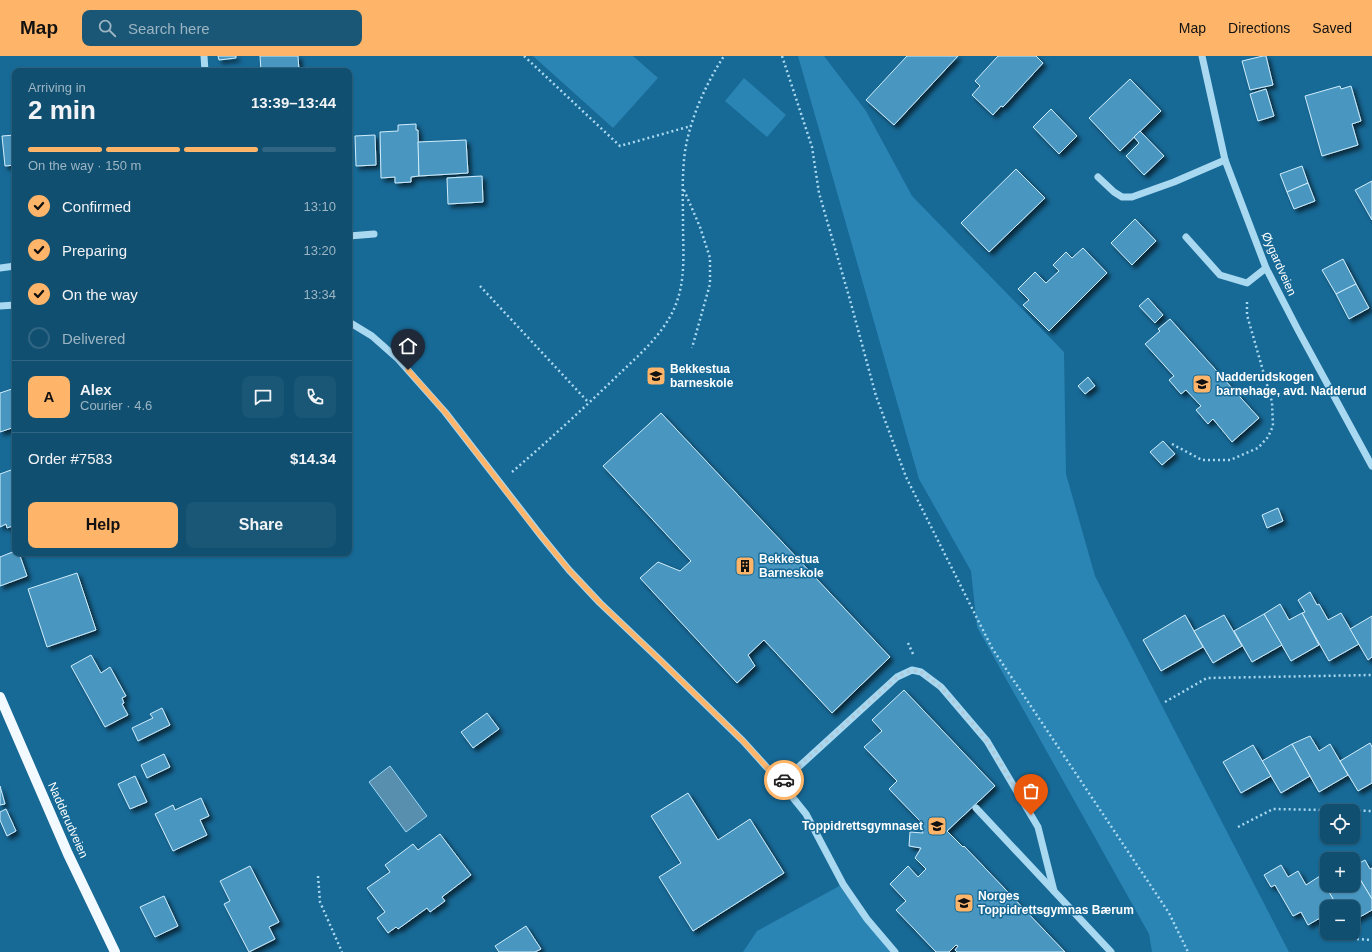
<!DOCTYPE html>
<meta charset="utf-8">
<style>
body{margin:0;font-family:Helvetica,sans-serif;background:#1a5675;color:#f1f3f6;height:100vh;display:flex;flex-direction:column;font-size:15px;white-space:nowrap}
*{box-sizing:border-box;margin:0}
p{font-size:13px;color:#9cb5c3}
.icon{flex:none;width:22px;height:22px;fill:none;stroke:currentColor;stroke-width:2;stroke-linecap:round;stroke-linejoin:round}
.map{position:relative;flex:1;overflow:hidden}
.details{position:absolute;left:12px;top:12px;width:340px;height:488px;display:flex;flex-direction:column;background:#114f70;border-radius:8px;box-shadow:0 1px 3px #0004,0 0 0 1px #306683}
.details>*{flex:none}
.controls{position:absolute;left:1320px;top:748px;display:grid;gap:8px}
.controls a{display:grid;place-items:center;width:40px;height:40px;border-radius:8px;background:#114f70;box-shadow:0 1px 3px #0004,0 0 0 1px #306683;font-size:20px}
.pin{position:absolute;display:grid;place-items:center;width:34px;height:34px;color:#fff;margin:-41px -17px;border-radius:50% 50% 50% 0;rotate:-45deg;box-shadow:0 0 4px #0007}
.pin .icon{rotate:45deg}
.courier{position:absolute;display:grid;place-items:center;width:40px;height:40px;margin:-20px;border:3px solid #ffb569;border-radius:50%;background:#fff;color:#222;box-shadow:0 1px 5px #0007}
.summary em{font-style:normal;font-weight:700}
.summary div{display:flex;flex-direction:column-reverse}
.summary{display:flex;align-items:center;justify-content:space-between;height:68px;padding:0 16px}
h1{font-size:26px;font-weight:700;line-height:30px}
.bar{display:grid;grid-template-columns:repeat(4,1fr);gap:6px 4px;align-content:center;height:48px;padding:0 16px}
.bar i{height:5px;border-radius:3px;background:#306683}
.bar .on{background:#ffb569}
.bar p{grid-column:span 4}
.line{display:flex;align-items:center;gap:10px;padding:0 16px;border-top:1px solid #306683}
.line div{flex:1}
.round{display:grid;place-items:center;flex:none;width:42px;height:42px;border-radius:8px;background:#1a5675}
ol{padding:0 16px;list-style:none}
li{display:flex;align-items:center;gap:12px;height:44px}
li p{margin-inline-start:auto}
li .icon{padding:4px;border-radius:50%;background:#ffb569;color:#111;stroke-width:4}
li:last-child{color:#9cb5c3}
li i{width:22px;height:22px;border:2px solid #306683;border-radius:50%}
.cta{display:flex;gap:8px;margin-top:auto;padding:8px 16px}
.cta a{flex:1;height:46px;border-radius:8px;background:#ffb569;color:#111;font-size:16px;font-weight:700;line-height:46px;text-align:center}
.cta a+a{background:#1a5675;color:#f1f3f6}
header{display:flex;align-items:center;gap:24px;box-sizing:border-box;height:56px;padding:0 20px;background:#ffb569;color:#111}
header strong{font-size:19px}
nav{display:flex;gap:22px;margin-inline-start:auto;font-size:14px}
.search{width:280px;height:36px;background:#1a5675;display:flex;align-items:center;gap:10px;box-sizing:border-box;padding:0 14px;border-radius:8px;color:#9cb5c3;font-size:15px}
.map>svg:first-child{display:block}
</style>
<header>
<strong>Map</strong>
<div class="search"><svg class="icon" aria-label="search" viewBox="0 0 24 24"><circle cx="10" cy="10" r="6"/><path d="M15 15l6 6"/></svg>Search here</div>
<nav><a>Map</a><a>Directions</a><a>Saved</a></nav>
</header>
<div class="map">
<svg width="1372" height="896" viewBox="0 0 1372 896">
<defs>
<filter id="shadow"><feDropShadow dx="3.5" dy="3.5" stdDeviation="2" flood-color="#0009"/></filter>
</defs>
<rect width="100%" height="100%" fill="#176996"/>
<!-- green -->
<g fill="#2a85b5">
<polygon points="533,0 633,0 658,22 613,72"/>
<polygon points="798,0 824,0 866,55 912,140 1064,296 1066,418 1095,520 1289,896 1152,896 1149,878 977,571 971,515 919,423"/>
<polygon points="744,22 786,59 767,81 725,45"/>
<polygon points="843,828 895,896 743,896 757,875"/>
</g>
<!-- water -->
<polygon fill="#588fae" stroke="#9cd6f4" points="390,710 427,760 406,776 369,726"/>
<!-- building -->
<g fill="#4897c1" stroke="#d0edfc" filter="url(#shadow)">
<polygon points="218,0 236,0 236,2 219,4"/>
<polygon points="260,0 298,0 299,15 261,15"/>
<polygon points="907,0 958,0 894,69 866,44"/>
<polygon points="998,0 1036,0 1043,7 1003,51 1001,50 993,59 972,39 980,30 975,25"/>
<polygon points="1263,0 1266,0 1273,29 1250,34 1242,5"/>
<polygon points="1130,23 1161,55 1120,95 1089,62"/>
<polygon points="1340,30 1341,33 1351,30 1361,65 1352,68 1358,89 1322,100 1305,40"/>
<polygon points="1266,33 1274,60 1258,65 1250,38"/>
<polygon points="1051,53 1077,80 1059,98 1033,71"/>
<polygon points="416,68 416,74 418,74 419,120 411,121 411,126 395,127 395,121 381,122 380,76 398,75 398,69"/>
<polygon points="1140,75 1164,100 1144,119 1126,100 1139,87 1134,81"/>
<polygon points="15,79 15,109 5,110 2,80"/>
<polygon points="375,79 376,109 356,110 355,80"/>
<polygon points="466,84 468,117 419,120 418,86"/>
<polygon points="1302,110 1308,127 1287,136 1280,118"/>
<polygon points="1016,113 1045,142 989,196 961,167"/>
<polygon points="482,120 483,146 448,148 447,122"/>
<polygon points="1372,125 1372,164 1355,134"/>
<polygon points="1308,127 1315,145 1294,153 1287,136"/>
<polygon points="1135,163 1156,185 1132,209 1111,187"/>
<polygon points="1083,192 1107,217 1049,275 1023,249 1029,244 1018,233 1035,216 1046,227 1059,215 1053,209 1066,196 1072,202"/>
<polygon points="1343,203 1356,228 1336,238 1322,214"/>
<polygon points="1356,228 1369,252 1349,263 1336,238"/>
<polygon points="1148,242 1163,259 1155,267 1139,250"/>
<polygon points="1170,263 1259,362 1232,386 1213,363 1208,368 1196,354 1201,350 1186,334 1181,338 1169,324 1174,320 1145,288 1160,275 1158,273"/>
<polygon points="1088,321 1095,330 1085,338 1078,330"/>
<polygon points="15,332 15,371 0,376 0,337"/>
<polygon points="661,357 890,601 832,657 764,584 748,599 755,610 737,627 640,522 658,506 680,515 691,505 603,410"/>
<polygon points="1163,385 1175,398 1162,409 1150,396"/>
<polygon points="11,414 15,424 15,469 7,472 6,468 0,471 0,418"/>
<polygon points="1278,452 1283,465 1267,472 1262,459"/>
<polygon points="15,495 15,497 19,497 27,520 0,530 0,501"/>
<polygon points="77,517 96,574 47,591 28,533"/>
<polygon points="1310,536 1317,549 1319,548 1328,564 1341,557 1359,588 1329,605 1302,557 1305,556 1298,544"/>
<polygon points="1280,548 1289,564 1302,557 1319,589 1291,605 1264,558"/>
<polygon points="1264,558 1282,589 1252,606 1234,575"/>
<polygon points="1185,559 1203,591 1161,615 1143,584"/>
<polygon points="1224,559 1242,590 1213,607 1194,575"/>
<polygon points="1372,560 1372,601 1368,604 1350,573"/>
<polygon points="91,599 101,617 110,611 126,640 122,642 124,647 122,648 128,659 105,671 71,610"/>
<polygon points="904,634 995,730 947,775 963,791 964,790 1065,896 957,896 955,894 958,890 956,889 949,896 936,896 896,854 906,845 890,828 908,810 918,821 926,813 915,802 921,792 909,790 910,776 923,777 920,765 889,733 897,725 864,691 882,675 872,664"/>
<polygon points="162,652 170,669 138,685 132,672 153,662 150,658"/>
<polygon points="487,657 499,673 473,692 461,676"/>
<polygon points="1310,680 1319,695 1330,688 1348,719 1319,736 1292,688"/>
<polygon points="1370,687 1372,691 1372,727 1358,735 1340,705"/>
<polygon points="1292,688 1310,720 1281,737 1262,705"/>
<polygon points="1253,689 1271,720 1241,737 1223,706"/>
<polygon points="164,698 170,711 147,722 141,709"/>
<polygon points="135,720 147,746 130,753 118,728"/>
<polygon points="0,730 5,748 0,749"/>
<polygon points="688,737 718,784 750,763 784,817 693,875 659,821 681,807 651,760"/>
<polygon points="201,742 209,760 200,764 207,779 173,795 155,758 173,749 175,754"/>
<polygon points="6,753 16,775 7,780 0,764 0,756"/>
<polygon points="440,778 471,819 442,841 445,845 430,856 427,852 398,873 396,871 388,877 377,862 385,856 367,832 390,816 385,809 413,788 418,794"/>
<polygon points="1365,804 1370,813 1372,812 1372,843 1358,820 1359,819 1354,810"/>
<polygon points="1281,809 1288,821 1298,815 1306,829 1320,820 1338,851 1327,851 1327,858 1308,869 1301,856 1293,860 1275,829 1271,831 1264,819"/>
<polygon points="250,810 279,866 269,871 275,883 249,896 224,848 230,845 220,825"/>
<polygon points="1327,817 1327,829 1353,829 1353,823 1358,820 1372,843 1372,854 1353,865 1353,851 1338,851 1320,821"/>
<polygon points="164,840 178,870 155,881 140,851"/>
<polygon points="526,870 541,893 535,896 499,896 495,890"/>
</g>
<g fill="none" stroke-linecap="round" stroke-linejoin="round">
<!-- path -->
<g stroke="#a9d8f1" stroke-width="2.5" stroke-dasharray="2 3" stroke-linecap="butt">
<polyline points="524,0 620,90 691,70"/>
<polyline points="782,0 812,91 819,137 850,244 876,340 906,421 992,592 1169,857 1188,896"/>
<polyline points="684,134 700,171 710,202 710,228 692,292"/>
<polyline points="480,230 589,347"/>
<polyline points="1172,388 1202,404 1230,404 1258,392 1268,381 1273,370 1272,346 1247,259 1247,244"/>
<path d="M512,416c36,-31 71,-63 105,-96 22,-21 48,-43 59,-72 10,-26 7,-54 7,-81 0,-21 -1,-42 1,-63 3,-35 21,-75 40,-104"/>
<polyline points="908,587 913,598"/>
<polyline points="1165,646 1207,622 1372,619"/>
<polyline points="1238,771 1273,753 1372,755"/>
<polyline points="318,820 320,846 342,896"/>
<polyline points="1357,883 1372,884"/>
</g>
<!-- minor -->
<g stroke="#a9d8f1" stroke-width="7">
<polyline points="204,0 205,15"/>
<polyline points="1202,0 1225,104 1266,212 1298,274 1372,410"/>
<polyline points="1098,121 1114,136 1122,141 1132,141 1174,126 1225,104"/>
<polyline points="349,180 374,178"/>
<polyline points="1186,181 1220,219 1247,227 1266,212"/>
<polyline points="0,212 15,210"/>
<polyline points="0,250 15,249"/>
<polyline points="349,266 372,280 398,303 445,356 542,481 569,514 600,547 660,604 743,685 781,727 806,758 843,828 867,863 895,896"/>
<polyline points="781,727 897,621 912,614 921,616 941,631 987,685 1038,771 1054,835"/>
<polyline points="976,752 1111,896"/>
</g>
<!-- major -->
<polyline stroke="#f3faff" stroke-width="10" points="0,641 68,798 115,896"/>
</g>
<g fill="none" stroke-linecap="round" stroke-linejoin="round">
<!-- done -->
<polyline stroke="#aecada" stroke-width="4" stroke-dasharray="0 7.2" points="784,724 897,621 912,614 921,616 941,631 987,685 1031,759"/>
<!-- route -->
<polyline stroke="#ffb569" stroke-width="5" points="408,314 445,356 533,470 569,514 600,547 660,604 743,685 781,727 784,724"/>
</g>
<!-- icons -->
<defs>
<symbol id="school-square" viewBox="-11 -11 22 22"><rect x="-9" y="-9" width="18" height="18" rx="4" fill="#ffb569" stroke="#176996"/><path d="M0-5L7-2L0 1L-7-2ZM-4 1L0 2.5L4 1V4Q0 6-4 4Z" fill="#111"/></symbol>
<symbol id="building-square" viewBox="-11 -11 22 22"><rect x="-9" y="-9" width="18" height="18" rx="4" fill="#ffb569" stroke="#176996"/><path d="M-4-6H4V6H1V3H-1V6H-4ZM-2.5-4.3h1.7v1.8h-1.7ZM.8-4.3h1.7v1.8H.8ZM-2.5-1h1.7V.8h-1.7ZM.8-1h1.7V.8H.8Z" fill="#111"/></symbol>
<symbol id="university-square" viewBox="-11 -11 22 22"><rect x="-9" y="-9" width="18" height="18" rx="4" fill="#ffb569" stroke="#176996"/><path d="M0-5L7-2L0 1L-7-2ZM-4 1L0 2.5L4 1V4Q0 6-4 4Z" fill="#111"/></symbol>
</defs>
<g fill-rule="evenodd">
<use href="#school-square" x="645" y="309" width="22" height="22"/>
<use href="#school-square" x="1191" y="317" width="22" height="22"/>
<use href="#building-square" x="734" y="499" width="22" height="22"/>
<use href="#university-square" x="926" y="759" width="22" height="22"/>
<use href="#school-square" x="953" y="836" width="22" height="22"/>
</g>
<g text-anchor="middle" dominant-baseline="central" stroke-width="3" stroke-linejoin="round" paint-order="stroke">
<!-- street labels -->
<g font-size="12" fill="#fff" stroke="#176996">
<text transform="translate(1279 208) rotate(66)">Øygardveien</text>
<text transform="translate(68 764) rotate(66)">Nadderudveien</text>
</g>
<!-- poi labels -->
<g font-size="12" font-weight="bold" fill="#fff" stroke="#176996" text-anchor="start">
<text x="670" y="313">Bekkestua<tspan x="670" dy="14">barneskole</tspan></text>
<text x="1216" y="321">Nadderudskogen<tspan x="1216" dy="14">barnehage, avd. Nadderud</tspan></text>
<text x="759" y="503">Bekkestua<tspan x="759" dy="14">Barneskole</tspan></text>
<text x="923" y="770" text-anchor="end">Toppidrettsgymnaset</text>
<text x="978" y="840">Norges<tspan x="978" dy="14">Toppidrettsgymnas Bærum</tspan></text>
</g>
</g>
</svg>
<div class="controls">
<a><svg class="icon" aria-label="locate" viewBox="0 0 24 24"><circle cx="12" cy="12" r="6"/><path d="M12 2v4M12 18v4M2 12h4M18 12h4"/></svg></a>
<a>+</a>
<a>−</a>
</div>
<div class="pin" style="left:1031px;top:759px;background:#ea580c"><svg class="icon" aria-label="bag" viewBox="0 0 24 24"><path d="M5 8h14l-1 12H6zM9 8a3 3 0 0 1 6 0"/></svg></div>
<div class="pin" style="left:408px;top:314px;background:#1f2937"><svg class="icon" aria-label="home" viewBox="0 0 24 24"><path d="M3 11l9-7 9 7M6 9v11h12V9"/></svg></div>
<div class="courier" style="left:784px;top:724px"><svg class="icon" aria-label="car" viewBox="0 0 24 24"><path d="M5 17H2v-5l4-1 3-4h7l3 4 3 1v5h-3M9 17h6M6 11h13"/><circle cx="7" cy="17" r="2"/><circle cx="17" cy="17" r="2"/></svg></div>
<section class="details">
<div class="summary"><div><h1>2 min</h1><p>Arriving in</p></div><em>13:39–13:44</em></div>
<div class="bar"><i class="on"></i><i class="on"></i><i class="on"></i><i></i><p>On the way · 150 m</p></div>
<ol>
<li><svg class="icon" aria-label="check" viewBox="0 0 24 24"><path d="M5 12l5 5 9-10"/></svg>Confirmed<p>13:10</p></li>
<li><svg class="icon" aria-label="check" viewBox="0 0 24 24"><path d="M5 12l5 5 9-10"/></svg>Preparing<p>13:20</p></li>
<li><svg class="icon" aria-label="check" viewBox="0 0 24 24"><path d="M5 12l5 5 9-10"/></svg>On the way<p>13:34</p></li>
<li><i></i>Delivered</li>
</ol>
<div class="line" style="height:72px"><b class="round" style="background:#ffb569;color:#111">A</b><div><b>Alex</b><p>Courier · 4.6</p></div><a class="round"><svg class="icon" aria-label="chat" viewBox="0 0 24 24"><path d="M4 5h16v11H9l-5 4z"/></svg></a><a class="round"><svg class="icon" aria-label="phone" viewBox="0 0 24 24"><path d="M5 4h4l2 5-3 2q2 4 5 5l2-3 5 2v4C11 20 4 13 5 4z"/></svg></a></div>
<div class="line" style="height:52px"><div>Order #7583</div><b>$14.34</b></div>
<div class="cta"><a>Help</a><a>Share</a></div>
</section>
</div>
